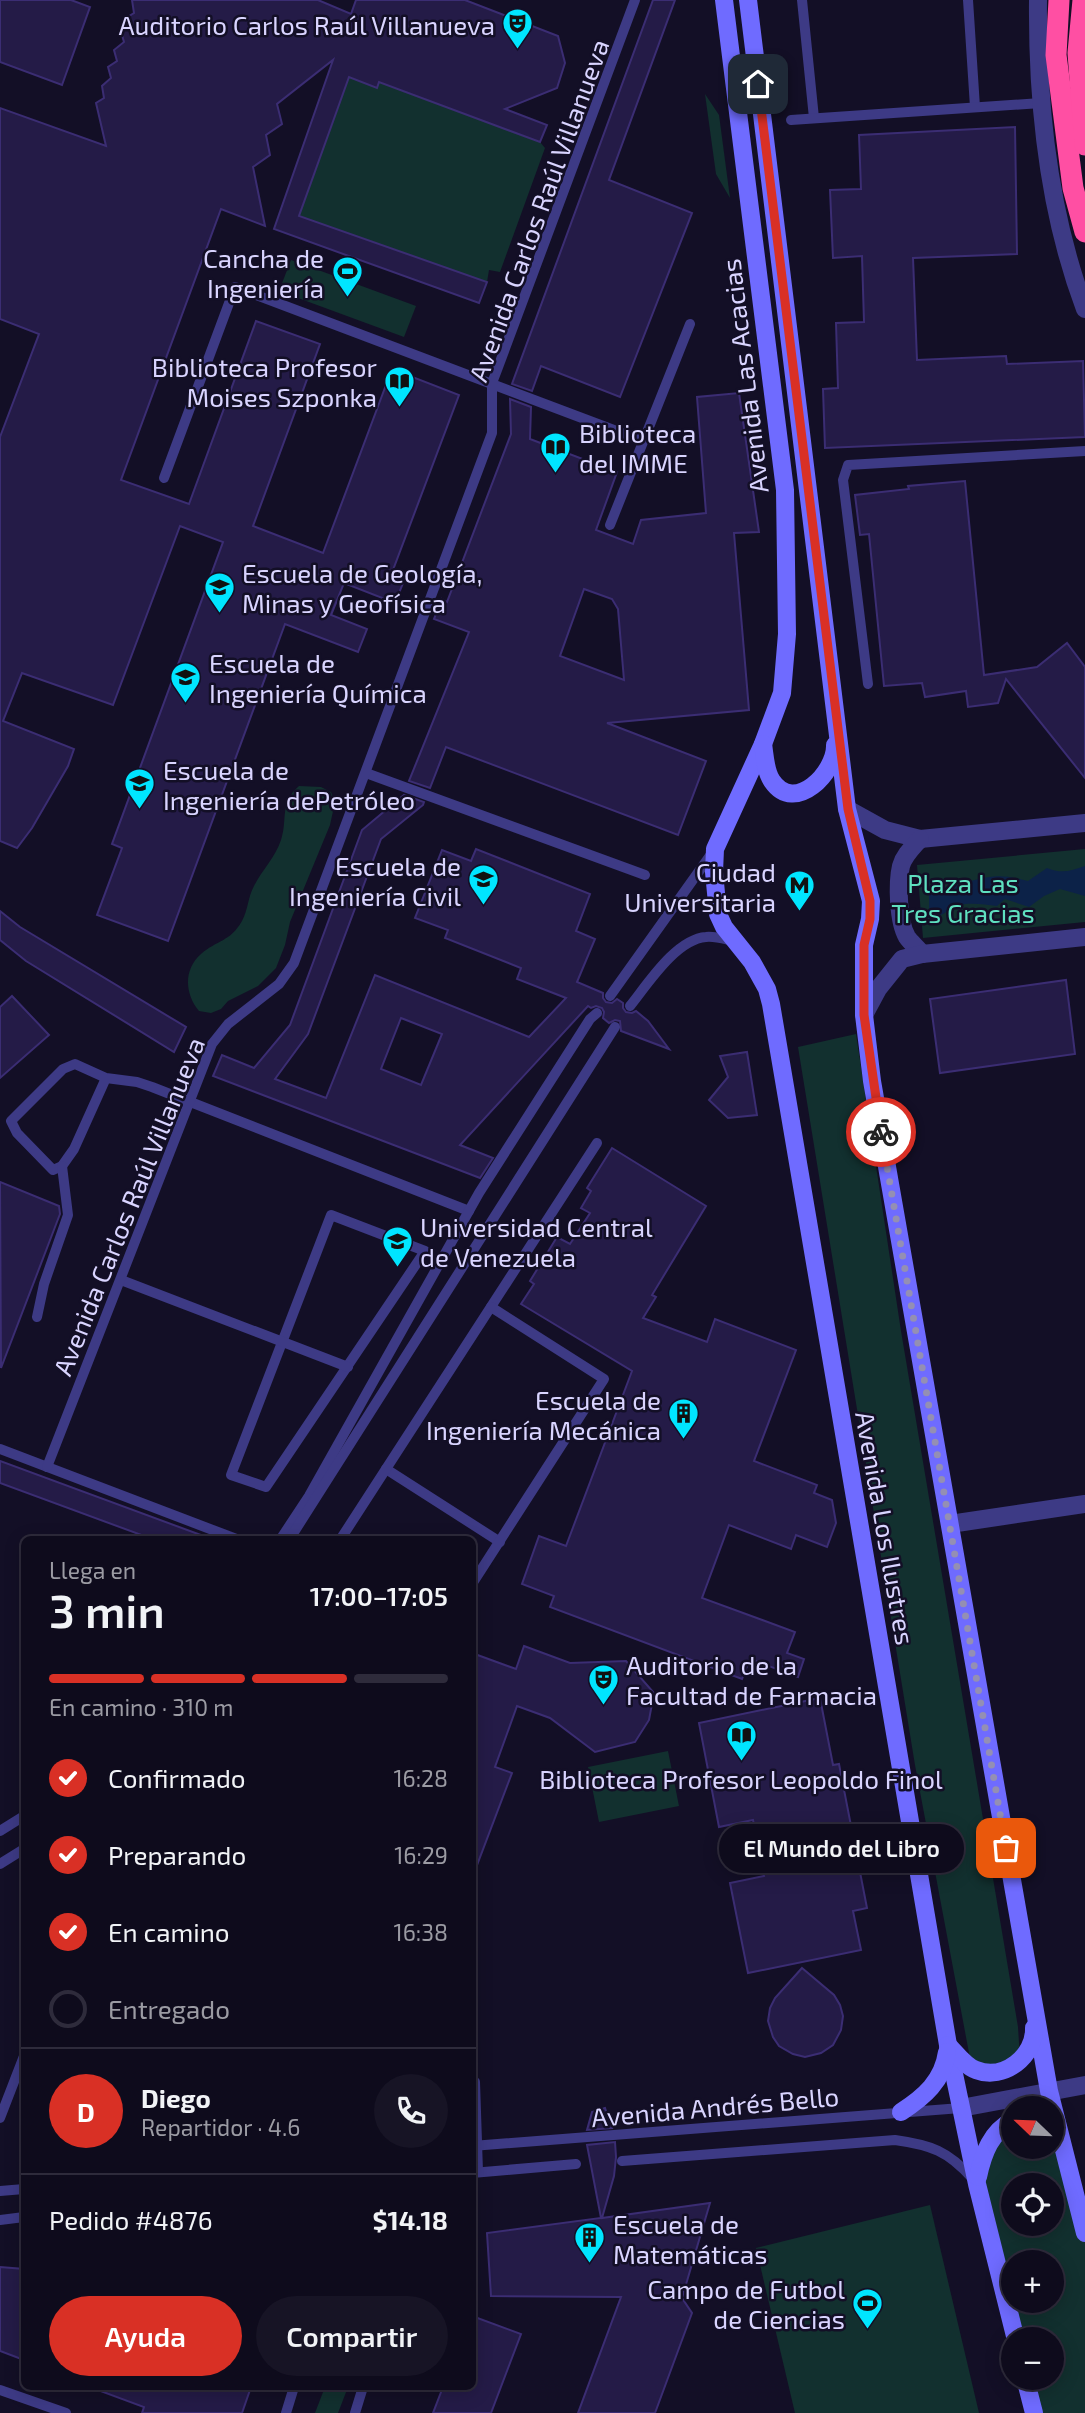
<!DOCTYPE html>
<html lang="es">
<meta charset="utf-8">
<style>
body{margin:0;font-family:"Exo 2",sans-serif;background:#171425;color:#f1f3f6;height:100vh;display:flex;flex-direction:column;font-size:26px;white-space:nowrap}
*{box-sizing:border-box;margin:0}
p{font-size:23px;color:#9b9ba3}
.icon{flex:none;width:38px;height:38px;fill:none;stroke:currentColor;stroke-width:2;stroke-linecap:round;stroke-linejoin:round}
.map{position:relative;flex:1;overflow:hidden}
.panel{position:absolute;left:21px;top:1536px;width:455px;height:854px;display:flex;flex-direction:column;background:#0e0b1c;border-radius:10px;box-shadow:0 4px 18px #0003,0 0 0 2px #2e2b3b}
.panel>*{flex:none}
.needle{width:46px;rotate:293deg}
.buttons{position:absolute;left:1001px;top:2096px;display:grid;gap:14px}
.buttons a{display:grid;place-items:center;width:63px;height:63px;border-radius:50%;background:#0e0b1c;box-shadow:0 4px 18px #0003,0 0 0 2px #2e2b3b;font-size:35px}
.pin{position:absolute;display:grid;place-items:center;width:60px;height:60px;color:#fff;margin:-30px;border-radius:14px;box-shadow:0 4px 10px #0006}
.courier{position:absolute;display:grid;place-items:center;width:70px;height:70px;margin:-35px;border:5px solid #d93025;border-radius:50%;background:#fff;color:#222;box-shadow:0 2px 9px #0007}
.bubble{position:absolute;height:49px;border-radius:24px;background:#0e0b1c;box-shadow:0 4px 18px #0003,0 0 0 2px #2e2b3b;font-size:23px;font-weight:600;line-height:49px;text-align:center}
.head em{font-style:normal;font-weight:600}
.head div{display:flex;flex-direction:column-reverse}
.head{display:flex;align-items:center;justify-content:space-between;height:119px;padding:0 28px}
h1{font-size:46px;font-weight:600;line-height:52px}
.bar{display:grid;grid-template-columns:repeat(4,1fr);gap:10px 7px;align-content:center;height:84px;padding:0 28px}
.bar i{height:9px;border-radius:5px;background:#2e2b3b}
.bar .selected{background:#d93025}
.bar p{grid-column:span 4}
.line{display:flex;align-items:center;gap:18px;padding:0 28px;border-top:2px solid #2e2b3b}
.line div{flex:1}
.round{display:grid;place-items:center;flex:none;width:74px;height:74px;border-radius:37px;background:#171425}
ol{padding:0 28px;list-style:none}
li{display:flex;align-items:center;gap:21px;height:77px}
li p{margin-inline-start:auto}
li .icon{padding:7px;border-radius:50%;background:#d93025;color:#fff;stroke-width:4}
li:last-child{color:#9b9ba3}
li i{width:38px;height:38px;border:4px solid #2e2b3b;border-radius:50%}
.primary-button{display:flex;gap:14px;margin-top:auto;padding:14px 28px}
.primary-button a{flex:1;height:80px;border-radius:42px;background:#d93025;color:#fff;font-size:28px;font-weight:600;line-height:80px;text-align:center}
.primary-button a+a{background:#171425;color:#f1f3f6}
.map>svg:first-child{display:block}
</style>
<div class="map">
<svg width="1085" height="2413" viewBox="0 0 1085 2413">
<rect width="100%" height="100%" fill="#130f26"/>
<!-- green -->
<g fill="#12302f" fill-rule="evenodd">
<polygon points="349,77 377,88 379,82 540,142 545,148 500,272 489,270 487,282 299,216"/>
<polygon points="705,94 719,115 730,198 716,174"/>
<polygon points="291,260 416,306 404,337 279,291"/>
<path d="M299,786l22,1 10,5 4,10 -5,23 -40,97 -5,23 -9,23 -18,18 -30,15 -7,8 -10,4 -12,-2c-14,-17 -16,-41 2,-57 16,-14 29,-12 41,-33 6,-11 6,-24 12,-35 8,-16 21,-28 27,-46 7,-21 -2,-37 18,-54z"/>
<polygon points="1085,849 1085,922 923,938 917,865"/>
<polygon points="856,1034 901,1331 1018,2027 1020,2058 972,2069 915,1765 798,1047"/>
<polygon points="668,1751 679,1806 599,1822 588,1767"/>
<path d="M1013,2120v27h39v-18l33,109v175h-51l-8,-35h26v-38h-36l-35,-177zM1013,2186h39v38h-39zM1013,2263h39v38h-39z"/>
<polygon points="930,2205 979,2413 795,2413 756,2248"/>
<polygon points="325,2387 348,2387 338,2413 315,2413"/>
</g>
<!-- water -->
<path fill="#0c2248" d="M1085,866v30l-25,-7 -16,7 -15,11 -24,-8 -8,7c-14,-2 -29,-4 -42,0 -8,3 -10,10 -20,10l-6,-8v-18c9,-3 18,-2 27,-5 32,-8 38,-13 72,-4l19,-13c14,6 24,3 38,-2z"/>
<!-- building -->
<g fill="#241b47" stroke="#3b2d73" stroke-width="2" fill-rule="evenodd">
<polygon points="0,0 71,0 90,7 62,85 0,62"/>
<polygon points="132,0 318,0 351,14 356,0 465,0 558,36 565,63 557,88 505,109 547,125 540,142 379,82 377,88 349,77 299,216 487,282 479,303 274,229 333,60 277,104 282,124 266,135 270,155 253,167 265,226 221,209 121,480 189,504 256,321 320,344 253,526 323,553 392,369 459,395 390,578 403,583 395,603 344,583 331,615 367,629 358,652 285,624 168,941 97,915 122,848 112,844 223,542 180,526 113,705 22,673 3,721 74,749 68,766 32,828 17,848 0,841 0,437 39,334 0,319 0,108 106,146 96,103 104,98 102,86 111,78 108,67 117,61 114,50 124,42 121,32 128,27 126,18 134,13"/>
<polygon points="653,0 675,0 609,180 692,213 620,397 541,366 532,391 512,384"/>
<polygon points="1015,127 1017,254 913,258 917,360 1006,356 1007,364 1083,361 1085,437 825,448 823,389 838,388 836,323 864,322 862,256 833,258 830,190 861,189 859,135"/>
<path d="M739,393l20,139 -25,1 15,177 -142,13 99,38 -28,74 -232,-88 -16,41 -21,-7 60,-149 -35,-13 8,-20 5,3 64,-168 -1,-35 21,8 -1,32 87,33 -21,58 37,14 8,-24 65,-7 -9,-116zM584,589l28,10 6,10 6,71 -64,-24z"/>
<polygon points="965,481 984,675 1037,667 1067,643 1085,667 1085,778 1006,679 998,703 968,707 966,691 925,697 922,683 884,686 869,534 860,535 855,495 909,489 908,486"/>
<path d="M404,795l20,7 -1,3 -42,34 -73,195 -33,45 51,19 49,-123 154,62 37,-39 -49,-19 4,-11 -76,-30 3,-8 -33,-12 27,-68 29,11 5,-12 114,45 -14,37 19,8 -18,43 26,11v5l3,4 6,1 5,-4 6,4v5l3,4 6,1 4,-2 12,10 21,28 -48,-18 -1,-10 -5,-1 -6,3 -6,-5 1,-6 -2,-4 -6,-2 -5,2 -3,-2 -128,139 33,13 -13,20 -267,-102 9,-21 32,13 36,-43 72,-195zM401,1018l41,16 -21,51 -40,-16z"/>
<polygon points="0,911 20,927 186,1027 174,1052 26,961 0,940"/>
<polygon points="1066,980 1075,1054 940,1073 930,999"/>
<polygon points="12,996 49,1035 0,1078 0,1007"/>
<polygon points="747,1052 757,1115 728,1118 709,1100 728,1077 720,1056"/>
<polygon points="612,1148 706,1206 652,1295 656,1297 643,1318 707,1342 715,1319 796,1350 754,1461 817,1485 814,1493 832,1500 836,1523 827,1547 796,1535 791,1549 729,1525 702,1598 795,1632 787,1653 804,1659 798,1677 750,1659 742,1679 550,1607 554,1596 522,1584 539,1536 566,1546 632,1371 521,1304 534,1284 530,1281 557,1237 570,1244 590,1213 581,1208 591,1191 587,1188"/>
<polygon points="0,1182 59,1206 60,1214 1,1368"/>
<polygon points="0,1461 209,1538 209,1540 155,1540 0,1483"/>
<polygon points="524,1646 570,1663 626,1661 654,1693 649,1720 635,1742 595,1752 550,1718 517,1706 495,1767 512,1773 474,1873 472,1872 472,1653 516,1669"/>
<polygon points="820,1698 833,1765 839,1764 867,1908 853,1911 861,1950 748,1973 730,1883 764,1876 753,1820 719,1827 699,1723"/>
<polygon points="802,1968 834,1995 840,2005 843,2016 841,2030 833,2045 821,2053 805,2057 793,2054 779,2046 773,2037 768,2021 770,2008 775,1998"/>
<polygon points="605,2108 612,2128 587,2130 592,2112"/>
<polygon points="615,2142 616,2157 614,2176 602,2218 710,2203 682,2298 692,2313 655,2413 578,2413 621,2297 491,2296 487,2233 601,2218 587,2145"/>
<polygon points="0,2267 24,2269 24,2360 0,2351"/>
<polygon points="472,2316 521,2334 491,2413 433,2413 443,2387 472,2387"/>
<polygon points="96,2387 251,2387 242,2413 142,2413 144,2407 95,2389"/>
</g>
<g fill="none" stroke-linecap="round" stroke-linejoin="round">
<!-- service -->
<g stroke="#3d3a85" stroke-width="10">
<polyline points="802,0 814,118"/>
<polyline points="968,0 975,107"/>
<polyline points="791,120 1041,103"/>
<polyline points="164,478 235,287 643,441"/>
<polyline points="610,525 690,324"/>
<polyline points="868,684 843,480 848,465 1085,451"/>
<polyline points="366,773 645,875"/>
<polyline points="610,996 712,853"/>
<path d="M630,1006c17,-21 46,-67 76,-69 9,-1 18,2 27,4"/>
<polyline points="106,1078 74,1149 62,1166 53,1170 17,1133 11,1121 63,1069 75,1064 106,1078 137,1082 152,1087 469,1211"/>
<polygon points="331,1215 425,1251 266,1487 231,1475"/>
<polyline points="121,1280 348,1367"/>
<polyline points="37,1317 44,1284 68,1215 62,1166"/>
<polyline points="0,1449 239,1540"/>
<polyline points="47,1467 212,1044 228,1024 279,984 294,963 492,433 492,383 497,370 635,0"/>
<polyline points="386,1469 500,1542"/>
<polyline points="280,1540 309,1496 479,1193 590,1019 597,1013"/>
<polyline points="289,1540 615,1027"/>
<polyline points="340,1540 597,1143"/>
<polyline points="472,1584 604,1379 491,1307"/>
<polyline points="0,1831 24,1816"/>
<polyline points="0,1864 24,1849"/>
<polyline points="475,2082 478,2172"/>
<polyline points="0,2118 24,2056"/>
<polyline points="472,2146 961,2108"/>
<path d="M622,2161l273,-21c36,5 53,11 77,38"/>
<polyline points="472,2173 576,2164"/>
<polyline points="0,2191 24,2189"/>
<polyline points="0,2220 24,2217"/>
<polyline points="0,2390 66,2413"/>
<polyline points="286,2413 294,2387"/>
<polyline points="355,2413 363,2387"/>
</g>
<!-- minor -->
<g stroke="#3d3a85" stroke-width="18">
<path d="M1038,0c-1,104 10,211 47,309"/>
<polyline points="847,809 885,830 920,839 1085,823"/>
<path d="M920,839c-7,8 -16,16 -19,27 -4,17 -3,56 6,71 4,6 11,11 15,17"/>
<polyline points="864,1015 878,989 902,959 922,954 1085,937"/>
<polyline points="950,1524 1085,1504"/>
<polyline points="961,2108 1085,2085"/>
</g>
<!-- secondary -->
<g stroke="#6f6bff" stroke-width="18">
<polyline points="724,0 785,490 787,634 782,693 763,744 715,849 714,872 718,914 724,927 752,962 767,989 771,1004 948,2045 977,2184 1016,2340"/>
<polyline points="748,0 847,809 871,901 870,919 864,945 864,1015 872,1081 1049,2091 1085,2233"/>
<path d="M763,744c2,12 2,27 9,37 23,34 64,-9 63,-36"/>
<path d="M948,2045c8,8 17,21 28,25 28,11 59,-14 58,-42"/>
<path d="M901,2112c23,-15 42,-31 46,-60"/>
<path d="M978,2177c5,-24 13,-45 35,-57"/>
<polyline points="1025,2378 1034,2413"/>
</g>
<!-- motorway -->
<g stroke="#ff4fa3" stroke-width="21">
<polyline points="1059,0 1056,55 1073,188 1085,232"/>
<polyline points="1083,0 1078,53 1085,145"/>
</g>
</g>
<g fill="none" stroke-linecap="round" stroke-linejoin="round">
<!-- done -->
<polyline stroke="#948fb3" stroke-width="7" stroke-dasharray="0 12.6" points="881,1132 1006,1848"/>
<!-- route -->
<polyline stroke="#d93025" stroke-width="9" points="758,84 848,809 870,901 870,919 864,945 864,1015 881,1132"/>
</g>
<!-- icons -->
<defs>
<symbol id="theatre-pin" viewBox="-11 -11 22 30"><path d="M0 17L-7.5 6A9.5 9.5 0 1 1 7.5 6Z" fill="#00e5ff" stroke="#130f26"/><path d="M-5-5.5Q0-4 5-5.5V0Q5 5 0 6Q-5 5-5 0ZM-3.3-2.5H-1v1.5H-3.3ZM1-2.5H3.3v1.5H1ZM-2.8 1Q0 5.5 2.8 1Z" fill="#111"/></symbol>
<symbol id="stadium-pin" viewBox="-11 -11 22 30"><path d="M0 17L-7.5 6A9.5 9.5 0 1 1 7.5 6Z" fill="#00e5ff" stroke="#130f26"/><path d="M0-5a6.5 5 0 1 0 0 10a6.5 5 0 1 0 0-10ZM-3.5-1.8h7v3.6h-7Z" fill="#111"/></symbol>
<symbol id="library-pin" viewBox="-11 -11 22 30"><path d="M0 17L-7.5 6A9.5 9.5 0 1 1 7.5 6Z" fill="#00e5ff" stroke="#130f26"/><path d="M-6-4Q-3-5.5-.7-3.5V5Q-3 3-6 4ZM6-4Q3-5.5 .7-3.5V5Q3 3 6 4Z" fill="#111"/></symbol>
<symbol id="university-pin" viewBox="-11 -11 22 30"><path d="M0 17L-7.5 6A9.5 9.5 0 1 1 7.5 6Z" fill="#00e5ff" stroke="#130f26"/><path d="M0-5L7-2L0 1L-7-2ZM-4 1L0 2.5L4 1V4Q0 6-4 4Z" fill="#111"/></symbol>
<symbol id="metro-pin" viewBox="-11 -11 22 30"><path d="M0 17L-7.5 6A9.5 9.5 0 1 1 7.5 6Z" fill="#00e5ff" stroke="#130f26"/><path d="M-5.5 5V-5H-3L0 0L3-5H5.5V5H3V-.5L0 4L-3-.5V5Z" fill="#111"/></symbol>
<symbol id="building-pin" viewBox="-11 -11 22 30"><path d="M0 17L-7.5 6A9.5 9.5 0 1 1 7.5 6Z" fill="#00e5ff" stroke="#130f26"/><path d="M-4-6H4V6H1V3H-1V6H-4ZM-2.5-4.3h1.7v1.8h-1.7ZM.8-4.3h1.7v1.8H.8ZM-2.5-1h1.7V.8h-1.7ZM.8-1h1.7V.8H.8Z" fill="#111"/></symbol>
</defs>
<g fill-rule="evenodd">
<use href="#theatre-pin" x="500" y="6" width="35" height="47"/>
<use href="#stadium-pin" x="330" y="254" width="35" height="47"/>
<use href="#library-pin" x="382" y="364" width="35" height="47"/>
<use href="#library-pin" x="538" y="430" width="35" height="47"/>
<use href="#university-pin" x="202" y="570" width="35" height="47"/>
<use href="#university-pin" x="168" y="660" width="35" height="47"/>
<use href="#university-pin" x="122" y="766" width="35" height="47"/>
<use href="#university-pin" x="466" y="862" width="35" height="47"/>
<use href="#metro-pin" x="782" y="868" width="35" height="47"/>
<use href="#university-pin" x="380" y="1224" width="35" height="47"/>
<use href="#building-pin" x="666" y="1396" width="35" height="47"/>
<use href="#theatre-pin" x="586" y="1662" width="35" height="47"/>
<use href="#library-pin" x="724" y="1718" width="35" height="47"/>
<use href="#building-pin" x="572" y="2220" width="35" height="47"/>
<use href="#stadium-pin" x="850" y="2286" width="35" height="47"/>
</g>
<g text-anchor="middle" dominant-baseline="central" stroke-width="5" stroke-linejoin="round" paint-order="stroke">
<!-- poi labels -->
<g font-size="26" fill="#d9d4ff" stroke="#130f26" text-anchor="end">
<text x="495" y="24">Auditorio Carlos Raúl Villanueva</text>
<text x="324" y="257">Cancha de<tspan x="324" dy="30">Ingeniería</tspan></text>
<text x="377" y="366">Biblioteca Profesor<tspan x="377" dy="30">Moises Szponka</tspan></text>
<text x="579" y="432" text-anchor="start">Biblioteca<tspan x="579" dy="30">del IMME</tspan></text>
<text x="242" y="572" text-anchor="start">Escuela de Geología,<tspan x="242" dy="30">Minas y Geofísica</tspan></text>
<text x="209" y="662" text-anchor="start">Escuela de<tspan x="209" dy="30">Ingeniería Química</tspan></text>
<text x="163" y="769" text-anchor="start">Escuela de<tspan x="163" dy="30">Ingeniería dePetróleo</tspan></text>
<text x="461" y="865">Escuela de<tspan x="461" dy="30">Ingeniería Civil</tspan></text>
<text x="776" y="871">Ciudad<tspan x="776" dy="30">Universitaria</tspan></text>
<text x="420" y="1226" text-anchor="start">Universidad Central<tspan x="420" dy="30">de Venezuela</tspan></text>
<text x="661" y="1399">Escuela de<tspan x="661" dy="30">Ingeniería Mecánica</tspan></text>
<text x="626" y="1664" text-anchor="start">Auditorio de la<tspan x="626" dy="30">Facultad de Farmacia</tspan></text>
<text x="741" y="1778" text-anchor="middle">Biblioteca Profesor Leopoldo Finol</text>
<text x="613" y="2223" text-anchor="start">Escuela de<tspan x="613" dy="30">Matemáticas</tspan></text>
<text x="845" y="2288">Campo de Futbol<tspan x="845" dy="30">de Ciencias</tspan></text>
</g>
<!-- street labels -->
<g font-size="26" fill="#d9d4ff" stroke="#130f26">
<text transform="translate(538 210) rotate(-70)">Avenida Carlos Raúl Villanueva</text>
<text transform="translate(744 376) rotate(-97)">Avenida Las Acacias</text>
<text transform="translate(128 1206) rotate(-68)">Avenida Carlos Raúl Villanueva</text>
<text transform="translate(886 1528) rotate(80)">Avenida Los Ilustres</text>
<text transform="translate(715 2106) rotate(-5)">Avenida Andrés Bello</text>
</g>
<!-- park labels -->
<g font-size="26" fill="#5fe0c0" stroke="#130f26">
<text x="963" y="882">Plaza Las<tspan x="963" dy="30">Tres Gracias</tspan></text>
</g>
</g>
</svg>
<div class="buttons">
<a><svg class="needle" viewBox="-14 -14 28 28"><path d="M0-13l5 13h-10z" fill="#e53935"/><path d="M0 13l5-13h-10z" fill="#9b9ba3"/></svg></a>
<a><svg class="icon" aria-label="locate" viewBox="0 0 24 24"><circle cx="12" cy="12" r="6"/><path d="M12 2v4M12 18v4M2 12h4M18 12h4"/></svg></a>
<a>+</a>
<a>−</a>
</div>
<div class="pin" style="left:1006px;top:1848px;background:#ea580c"><svg class="icon" aria-label="bag" viewBox="0 0 24 24"><path d="M5 8h14l-1 12H6zM9 8a3 3 0 0 1 6 0"/></svg></div>
<div class="pin" style="left:758px;top:84px;background:#1f2937"><svg class="icon" aria-label="home" viewBox="0 0 24 24"><path d="M3 11l9-7 9 7M6 9v11h12V9"/></svg></div>
<div class="courier" style="left:881px;top:1132px"><svg class="icon" aria-label="bike" viewBox="0 0 24 24"><circle cx="6" cy="16" r="4"/><circle cx="18" cy="16" r="4"/><path d="M6 16l4-8h5l3 8M10 8l3 8H6M13 5h3"/></svg></div>
<div class="bubble" style="left:719px;top:1824px;width:245px">El Mundo del Libro</div>
<section class="panel">
<div class="head"><div><h1>3 min</h1><p>Llega en</p></div><em>17:00–17:05</em></div>
<div class="bar"><i class="selected"></i><i class="selected"></i><i class="selected"></i><i></i><p>En camino · 310 m</p></div>
<ol>
<li><svg class="icon" aria-label="check" viewBox="0 0 24 24"><path d="M5 12l5 5 9-10"/></svg>Confirmado<p>16:28</p></li>
<li><svg class="icon" aria-label="check" viewBox="0 0 24 24"><path d="M5 12l5 5 9-10"/></svg>Preparando<p>16:29</p></li>
<li><svg class="icon" aria-label="check" viewBox="0 0 24 24"><path d="M5 12l5 5 9-10"/></svg>En camino<p>16:38</p></li>
<li><i></i>Entregado</li>
</ol>
<div class="line" style="height:126px"><b class="round" style="background:#d93025;color:#fff">D</b><div><b>Diego</b><p>Repartidor · 4.6</p></div><a class="round"><svg class="icon" aria-label="phone" viewBox="0 0 24 24"><path d="M5 4h4l2 5-3 2q2 4 5 5l2-3 5 2v4C11 20 4 13 5 4z"/></svg></a></div>
<div class="line" style="height:91px"><div>Pedido #4876</div><b>$14.18</b></div>
<div class="primary-button"><a>Ayuda</a><a>Compartir</a></div>
</section>
</div>
